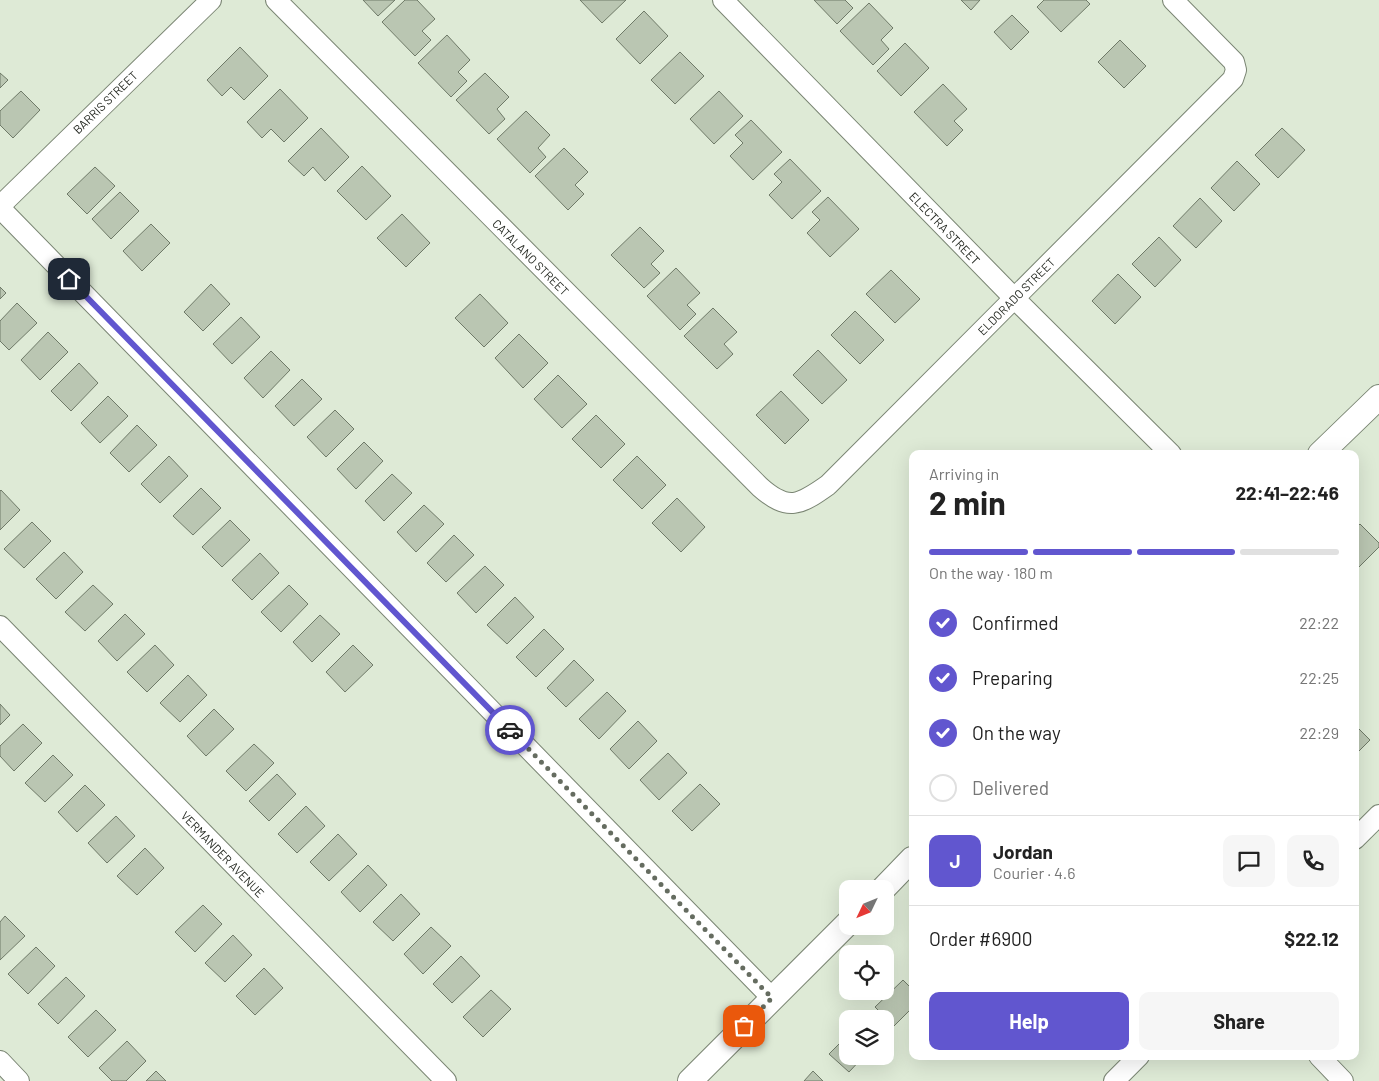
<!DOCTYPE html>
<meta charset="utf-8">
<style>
body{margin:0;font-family:Barlow,sans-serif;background:#f6f6f6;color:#222;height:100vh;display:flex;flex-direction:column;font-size:19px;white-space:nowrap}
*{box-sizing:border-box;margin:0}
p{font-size:16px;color:#767676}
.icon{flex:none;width:28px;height:28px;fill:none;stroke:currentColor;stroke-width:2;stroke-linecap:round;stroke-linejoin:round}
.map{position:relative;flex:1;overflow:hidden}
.side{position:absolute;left:909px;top:450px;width:450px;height:610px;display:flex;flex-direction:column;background:#fff;border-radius:10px;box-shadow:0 5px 20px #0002}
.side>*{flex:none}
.needle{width:32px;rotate:227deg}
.fabs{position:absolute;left:839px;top:880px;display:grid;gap:10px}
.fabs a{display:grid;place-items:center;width:55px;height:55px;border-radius:10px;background:#fff;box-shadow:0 5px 20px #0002;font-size:25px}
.pin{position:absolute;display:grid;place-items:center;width:42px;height:42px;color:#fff;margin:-21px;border-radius:10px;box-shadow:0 2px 8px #0006}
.courier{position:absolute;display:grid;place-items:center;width:50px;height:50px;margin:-25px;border:4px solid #6156cf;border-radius:50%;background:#fff;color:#222;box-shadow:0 1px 6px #0007}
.summary em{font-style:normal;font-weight:700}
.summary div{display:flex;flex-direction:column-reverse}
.summary{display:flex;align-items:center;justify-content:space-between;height:85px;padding:0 20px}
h1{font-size:32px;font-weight:700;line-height:38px}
.bar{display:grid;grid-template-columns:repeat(4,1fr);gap:8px 5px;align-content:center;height:60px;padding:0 20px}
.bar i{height:6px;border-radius:4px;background:#e0e0e0}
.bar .selected{background:#6156cf}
.bar p{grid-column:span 4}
.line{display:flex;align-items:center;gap:12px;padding:0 20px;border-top:1px solid #e0e0e0}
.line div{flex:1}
.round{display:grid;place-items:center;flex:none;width:52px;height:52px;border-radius:10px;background:#f6f6f6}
ol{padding:0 20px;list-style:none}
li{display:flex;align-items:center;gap:15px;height:55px}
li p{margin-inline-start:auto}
li .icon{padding:5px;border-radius:50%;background:#6156cf;color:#fff;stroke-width:4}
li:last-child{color:#767676}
li i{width:28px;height:28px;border:2px solid #e0e0e0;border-radius:50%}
.cta{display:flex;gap:10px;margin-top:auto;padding:10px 20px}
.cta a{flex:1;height:58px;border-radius:10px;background:#6156cf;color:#fff;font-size:20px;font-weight:700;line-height:58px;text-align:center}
.cta a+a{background:#f6f6f6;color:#222}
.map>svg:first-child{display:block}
</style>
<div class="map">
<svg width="1379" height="1081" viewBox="0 0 1379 1081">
<rect width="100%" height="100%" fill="#deead6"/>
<!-- building -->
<g fill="#bac6b2" stroke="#6f7a68">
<polygon points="363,0 395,0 378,16"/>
<polygon points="405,0 417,0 435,19 422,31 431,40 415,56 382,22"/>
<polygon points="580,0 626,0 602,23"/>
<polygon points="814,0 845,0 853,8 837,24"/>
<polygon points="961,0 980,0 971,10"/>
<polygon points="1044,0 1086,0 1090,4 1061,32 1037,7"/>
<polygon points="869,3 893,28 881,40 889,49 873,65 840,31"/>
<polygon points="644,11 668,36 640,64 616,39"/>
<polygon points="1012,15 1029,32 1011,50 994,32"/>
<polygon points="447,35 470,60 458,72 467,81 451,97 418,63"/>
<polygon points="1120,40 1146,66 1124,88 1098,62"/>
<polygon points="905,43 929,68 901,96 877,71"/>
<polygon points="240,47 268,76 244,100 231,87 222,96 207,80"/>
<polygon points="680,52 704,76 675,104 651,80"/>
<polygon points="0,73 8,80 0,88"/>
<polygon points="485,73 509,97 497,109 505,119 489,134 456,100"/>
<polygon points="943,84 967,109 954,121 963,130 947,146 914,112"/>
<polygon points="280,89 308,118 284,142 271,129 262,138 247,122"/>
<polygon points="21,91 40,110 13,138 0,125 0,111"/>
<polygon points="719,91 743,116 714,144 690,119"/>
<polygon points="526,111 550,135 538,148 546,157 530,173 497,139"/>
<polygon points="751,120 782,152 753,180 730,156 743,143 735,135"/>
<polygon points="321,128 349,157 325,181 313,167 304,176 288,161"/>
<polygon points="1282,128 1305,150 1278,178 1255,155"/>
<polygon points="564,148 588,172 575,185 584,194 568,210 535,176"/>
<polygon points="790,159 821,191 792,219 769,195 782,182 774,174"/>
<polygon points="1237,161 1260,184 1234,211 1211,188"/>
<polygon points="362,166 391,196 366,220 337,191"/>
<polygon points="95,167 115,186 87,214 67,194"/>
<polygon points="120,192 139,211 111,239 92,219"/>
<polygon points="828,197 859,229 830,257 807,233 820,220 812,212"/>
<polygon points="1200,198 1222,221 1196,248 1173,226"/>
<polygon points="402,214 430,243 406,267 377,238"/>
<polygon points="151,224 170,243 142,271 123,251"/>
<polygon points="640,227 664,251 651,264 660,273 644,288 611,255"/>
<polygon points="1159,237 1181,260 1155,287 1132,264"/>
<polygon points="676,268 700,293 687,305 696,314 680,330 647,296"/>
<polygon points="891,270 920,299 895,323 866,294"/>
<polygon points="1118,274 1141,297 1115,324 1092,301"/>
<polygon points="211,284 230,304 203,331 184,312"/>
<polygon points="0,287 6,293 0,299"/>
<polygon points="480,294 508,323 484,347 455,318"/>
<polygon points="17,303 37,323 9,350 0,341 0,321"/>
<polygon points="713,308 737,332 724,344 733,354 717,369 684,336"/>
<polygon points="855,311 884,340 860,364 831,335"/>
<polygon points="241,317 260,337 232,364 213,344"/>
<polygon points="48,332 68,352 40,380 21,360"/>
<polygon points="519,334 548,363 523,388 495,358"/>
<polygon points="818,350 847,380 822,404 793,375"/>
<polygon points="271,351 290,370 263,398 244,378"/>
<polygon points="79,363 98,383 71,411 51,391"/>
<polygon points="558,375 587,404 562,428 534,399"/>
<polygon points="302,379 322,399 294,426 275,406"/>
<polygon points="781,391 809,420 785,444 756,415"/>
<polygon points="108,396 128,416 100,443 81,423"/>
<polygon points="335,410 354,429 326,457 307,437"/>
<polygon points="596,415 625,444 601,468 572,439"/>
<polygon points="137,425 157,445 129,472 110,453"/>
<polygon points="364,442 383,461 356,489 337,469"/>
<polygon points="169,456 188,476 160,503 141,484"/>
<polygon points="637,456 666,485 642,509 613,480"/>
<polygon points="392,474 412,493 384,521 365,501"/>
<polygon points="201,488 221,508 193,535 173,516"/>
<polygon points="1,490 20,510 0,530 0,491"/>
<polygon points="677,498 705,527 681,552 652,523"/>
<polygon points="424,505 444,524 416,552 397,532"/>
<polygon points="230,520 250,540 222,567 202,547"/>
<polygon points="32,522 51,541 24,568 4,549"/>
<polygon points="1360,524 1379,543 1379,547 1355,571 1355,529"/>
<polygon points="454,535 474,555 446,582 427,563"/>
<polygon points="64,552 83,572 56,599 36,579"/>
<polygon points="260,553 279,573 252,600 232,580"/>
<polygon points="485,566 504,585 476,613 457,593"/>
<polygon points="93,585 113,604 85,631 65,612"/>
<polygon points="289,585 308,604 281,632 261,612"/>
<polygon points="515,597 534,617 507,644 487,625"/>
<polygon points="125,614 145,634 117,661 98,641"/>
<polygon points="320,615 340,634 312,662 293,642"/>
<polygon points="544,629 564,649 536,677 516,657"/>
<polygon points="155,645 174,665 147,692 127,672"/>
<polygon points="353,645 373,665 345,692 326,672"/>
<polygon points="574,660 594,680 566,707 547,688"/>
<polygon points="188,675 207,695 180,722 160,703"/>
<polygon points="607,692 626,711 599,739 579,719"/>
<polygon points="0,704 10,715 0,725"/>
<polygon points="214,709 234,729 206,756 187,736"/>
<polygon points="638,721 657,741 629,769 610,749"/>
<polygon points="23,724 42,743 14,771 0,756 0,746"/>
<polygon points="1355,725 1370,740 1355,755"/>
<polygon points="254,744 274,763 246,791 226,771"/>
<polygon points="668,753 687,773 659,800 640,780"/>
<polygon points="53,755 73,775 45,802 25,783"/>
<polygon points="277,774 296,794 269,821 249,801"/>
<polygon points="700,784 720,804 692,831 672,811"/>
<polygon points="85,785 105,805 77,832 58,812"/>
<polygon points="306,806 325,826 297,853 278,834"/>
<polygon points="116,816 135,836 107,863 88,843"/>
<polygon points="338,834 357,854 329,881 310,862"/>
<polygon points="145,848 164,868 137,895 117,876"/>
<polygon points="368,865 387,885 360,912 341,892"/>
<polygon points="401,894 420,914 393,941 373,922"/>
<polygon points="203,905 222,924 195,952 175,932"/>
<polygon points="5,916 25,936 0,960 0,922"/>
<polygon points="431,927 451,946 423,974 404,954"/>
<polygon points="233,935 252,955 225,982 205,963"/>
<polygon points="36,947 55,966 28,994 8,974"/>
<polygon points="461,956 480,976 452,1003 433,984"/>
<polygon points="264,968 283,988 255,1015 236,996"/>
<polygon points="66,977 85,996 58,1024 38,1004"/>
<polygon points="903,980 912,989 912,1008 894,1026 875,1007"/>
<polygon points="491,990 511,1009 483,1037 463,1017"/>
<polygon points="96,1010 116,1030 88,1057 68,1037"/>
<polygon points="848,1035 848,1056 864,1056 849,1072 829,1054"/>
<polygon points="127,1041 146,1061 126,1081 112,1081 99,1068"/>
<polygon points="156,1071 166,1081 146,1081"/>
<polygon points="813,1071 823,1081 804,1081"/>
</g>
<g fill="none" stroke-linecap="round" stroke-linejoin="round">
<defs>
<g id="minor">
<path d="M276,0l484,487c28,25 40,18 68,-2l405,-406 3,-9 -2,-8 -61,-62"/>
<polyline points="723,0 1014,298 1171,454"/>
<polyline points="0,206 211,0"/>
<polyline points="0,208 772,998"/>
<polyline points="0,626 446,1081"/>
<polyline points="1355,839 1379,815"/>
<polyline points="1319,1056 1343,1081"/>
<polyline points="0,1061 19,1081"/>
<polyline points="1114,1081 1139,1056"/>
</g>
<g id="tertiary">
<polyline points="1320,454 1379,397"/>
<polyline points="883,889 912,859"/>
<polyline points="690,1081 848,923"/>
</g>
</defs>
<!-- minor casing -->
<use href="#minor" stroke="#7a8573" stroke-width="22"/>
<!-- tertiary casing -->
<use href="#tertiary" stroke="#7a8573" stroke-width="26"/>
<!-- minor -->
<use href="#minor" stroke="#fff" stroke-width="20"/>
<!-- tertiary -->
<use href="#tertiary" stroke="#fff" stroke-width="24"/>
</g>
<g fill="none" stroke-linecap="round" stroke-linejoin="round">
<!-- done -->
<polyline stroke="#656c60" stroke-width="5" stroke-dasharray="0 9" points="510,730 772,998 744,1026"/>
<!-- route -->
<polyline stroke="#6156cf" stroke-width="6" points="69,279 510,730"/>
</g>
<g text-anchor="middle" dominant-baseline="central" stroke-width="4" stroke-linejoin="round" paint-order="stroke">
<!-- street labels -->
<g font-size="12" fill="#242821" stroke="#fff">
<text transform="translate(105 102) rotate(-44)">BARRIS STREET</text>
<text transform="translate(945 228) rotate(46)">ELECTRA STREET</text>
<text transform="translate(531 257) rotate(45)">CATALANO STREET</text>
<text transform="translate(1016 296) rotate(-45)">ELDORADO STREET</text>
<text transform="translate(223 854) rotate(46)">VERMANDER AVENUE</text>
</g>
</g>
</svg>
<div class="fabs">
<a><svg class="needle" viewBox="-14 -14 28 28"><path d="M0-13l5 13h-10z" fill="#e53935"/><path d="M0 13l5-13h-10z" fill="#767676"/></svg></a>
<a><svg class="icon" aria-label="locate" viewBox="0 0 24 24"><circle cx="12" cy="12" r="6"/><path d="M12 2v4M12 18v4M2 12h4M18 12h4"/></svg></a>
<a><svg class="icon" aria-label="layers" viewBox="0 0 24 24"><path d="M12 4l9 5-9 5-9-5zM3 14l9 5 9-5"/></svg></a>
</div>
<div class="pin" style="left:744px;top:1026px;background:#ea580c"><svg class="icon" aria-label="bag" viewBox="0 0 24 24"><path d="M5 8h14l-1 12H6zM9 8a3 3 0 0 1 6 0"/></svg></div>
<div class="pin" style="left:69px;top:279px;background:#1f2937"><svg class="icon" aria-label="home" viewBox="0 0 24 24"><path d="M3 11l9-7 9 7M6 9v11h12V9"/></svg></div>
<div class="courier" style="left:510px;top:730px"><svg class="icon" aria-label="car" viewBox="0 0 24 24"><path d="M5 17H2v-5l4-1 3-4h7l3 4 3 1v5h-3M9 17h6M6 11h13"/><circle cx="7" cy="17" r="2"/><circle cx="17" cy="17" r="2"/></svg></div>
<section class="side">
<div class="summary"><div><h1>2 min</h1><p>Arriving in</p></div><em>22:41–22:46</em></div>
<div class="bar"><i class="selected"></i><i class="selected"></i><i class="selected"></i><i></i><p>On the way · 180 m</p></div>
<ol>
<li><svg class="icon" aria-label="check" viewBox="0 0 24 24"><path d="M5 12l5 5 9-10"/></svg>Confirmed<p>22:22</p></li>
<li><svg class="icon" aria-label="check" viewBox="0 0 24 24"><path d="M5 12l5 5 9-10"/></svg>Preparing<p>22:25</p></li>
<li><svg class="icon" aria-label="check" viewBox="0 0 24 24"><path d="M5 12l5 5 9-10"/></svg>On the way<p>22:29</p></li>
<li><i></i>Delivered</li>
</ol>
<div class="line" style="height:90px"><b class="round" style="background:#6156cf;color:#fff">J</b><div><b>Jordan</b><p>Courier · 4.6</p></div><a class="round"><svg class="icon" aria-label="chat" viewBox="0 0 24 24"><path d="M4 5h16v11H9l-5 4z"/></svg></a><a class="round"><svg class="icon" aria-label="phone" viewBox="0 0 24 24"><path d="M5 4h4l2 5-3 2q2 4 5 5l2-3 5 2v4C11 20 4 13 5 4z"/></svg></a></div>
<div class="line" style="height:65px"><div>Order #6900</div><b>$22.12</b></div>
<div class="cta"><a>Help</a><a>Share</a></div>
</section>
</div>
